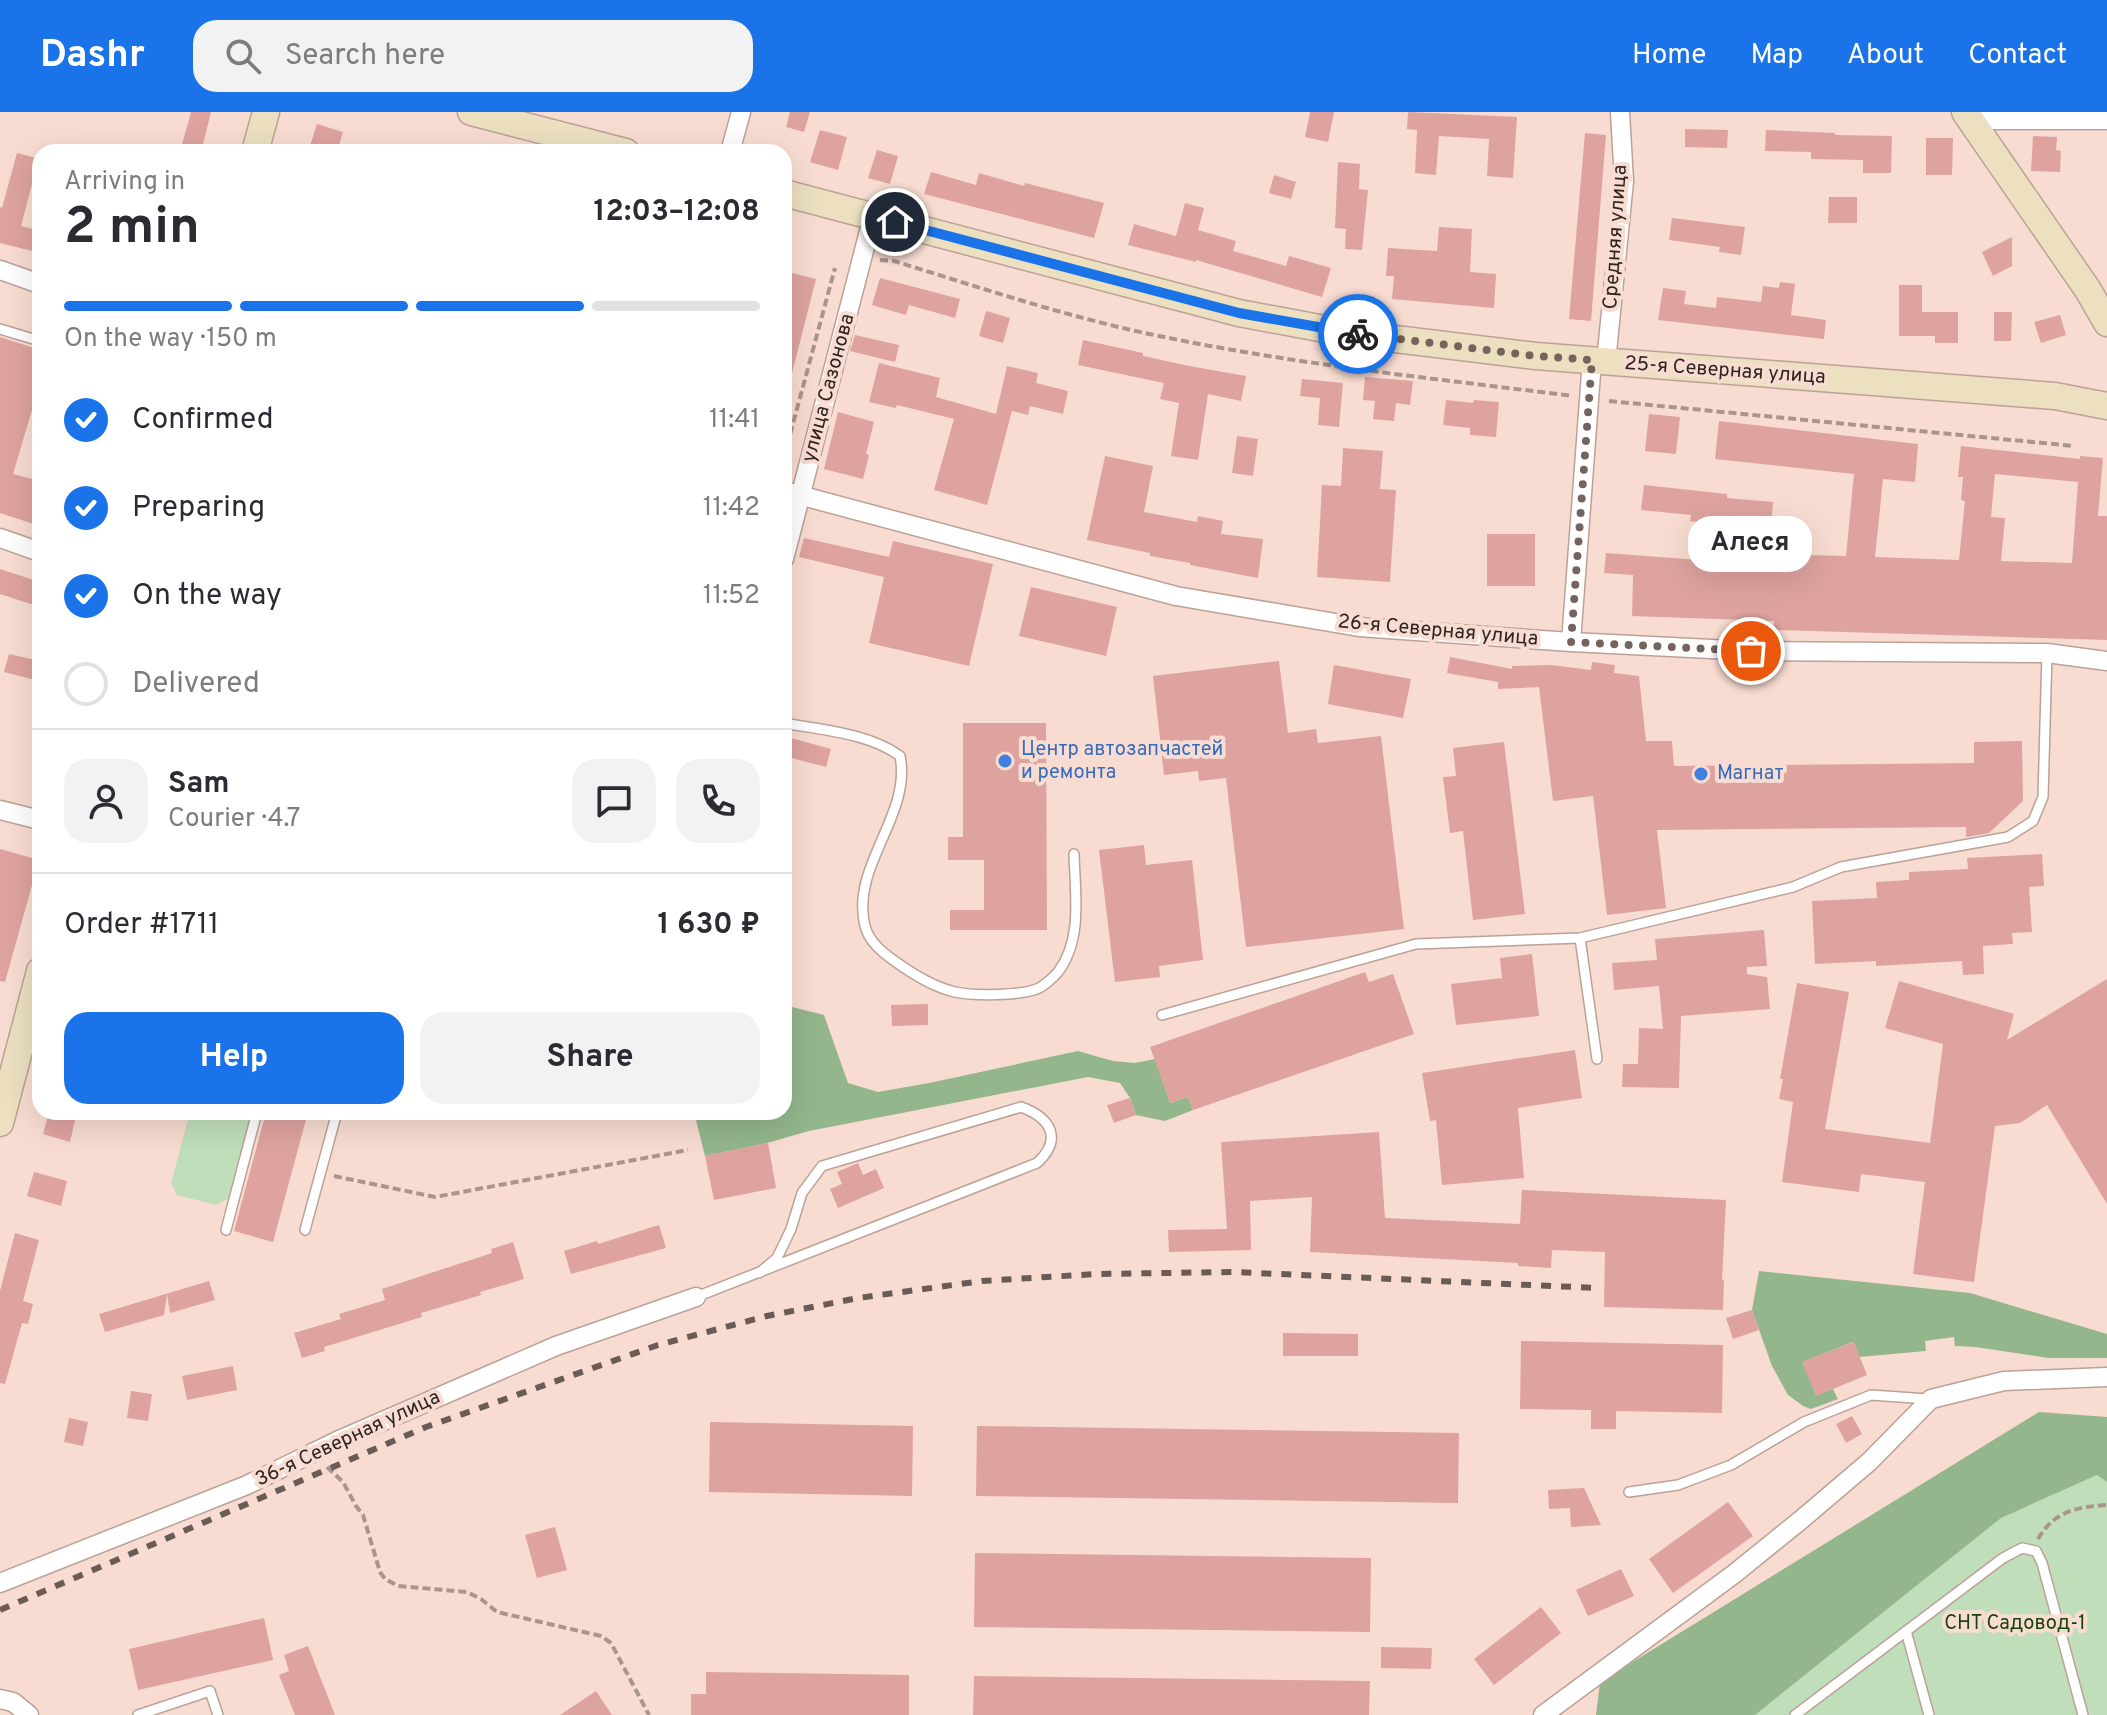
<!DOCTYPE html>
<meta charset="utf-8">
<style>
body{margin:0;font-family:Overpass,sans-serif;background:#f2f2f3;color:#2b2b33;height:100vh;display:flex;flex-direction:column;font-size:30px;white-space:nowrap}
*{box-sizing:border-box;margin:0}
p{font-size:26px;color:#7c7c81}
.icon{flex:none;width:44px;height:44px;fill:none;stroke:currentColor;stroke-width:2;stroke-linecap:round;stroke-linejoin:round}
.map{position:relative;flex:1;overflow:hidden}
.drawer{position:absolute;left:32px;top:32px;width:760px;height:976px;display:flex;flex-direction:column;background:#fff;border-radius:24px;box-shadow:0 8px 32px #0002}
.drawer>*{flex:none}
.pin{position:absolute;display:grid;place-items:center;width:68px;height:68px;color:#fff;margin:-34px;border:4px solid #fff;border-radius:50%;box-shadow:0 2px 8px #0007}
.courier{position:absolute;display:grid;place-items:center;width:80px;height:80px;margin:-40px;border:6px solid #1a73e8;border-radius:50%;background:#fff;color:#222;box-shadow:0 2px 10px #0007}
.bubble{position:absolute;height:56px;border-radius:24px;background:#fff;box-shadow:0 8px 32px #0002;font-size:26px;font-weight:700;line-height:56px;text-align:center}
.head em{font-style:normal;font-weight:700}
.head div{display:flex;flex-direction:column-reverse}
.head{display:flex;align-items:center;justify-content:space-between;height:136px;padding:0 32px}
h1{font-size:52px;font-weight:700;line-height:60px}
.bar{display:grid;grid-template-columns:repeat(4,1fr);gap:12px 8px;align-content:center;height:96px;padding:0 32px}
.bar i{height:10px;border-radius:6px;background:#e1e1e2}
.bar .current{background:#1a73e8}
.bar p{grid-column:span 4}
.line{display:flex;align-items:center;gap:20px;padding:0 32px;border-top:2px solid #e1e1e2}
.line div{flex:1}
.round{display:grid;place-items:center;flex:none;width:84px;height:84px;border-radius:24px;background:#f2f2f3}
ol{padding:0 32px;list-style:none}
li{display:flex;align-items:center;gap:24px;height:88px}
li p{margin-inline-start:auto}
li .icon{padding:8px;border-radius:50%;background:#1a73e8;color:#fff;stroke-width:4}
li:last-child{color:#7c7c81}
li i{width:44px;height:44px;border:4px solid #e1e1e2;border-radius:50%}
.primary-button{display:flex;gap:16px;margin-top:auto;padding:16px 32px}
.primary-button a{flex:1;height:92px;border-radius:24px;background:#1a73e8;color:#fff;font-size:32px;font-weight:700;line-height:92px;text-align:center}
.primary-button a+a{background:#f2f2f3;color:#2b2b33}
header{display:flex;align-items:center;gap:48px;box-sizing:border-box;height:112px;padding:0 40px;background:#1a73e8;color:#fff}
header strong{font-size:38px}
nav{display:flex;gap:44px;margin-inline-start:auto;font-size:28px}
.search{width:560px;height:72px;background:#f2f2f3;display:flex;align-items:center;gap:20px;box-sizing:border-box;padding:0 28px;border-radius:24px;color:#7c7c81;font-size:30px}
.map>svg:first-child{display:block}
</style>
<header>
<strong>Dashr</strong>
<div class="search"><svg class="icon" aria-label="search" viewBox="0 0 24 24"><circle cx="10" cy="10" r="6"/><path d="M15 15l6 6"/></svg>Search here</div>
<nav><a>Home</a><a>Map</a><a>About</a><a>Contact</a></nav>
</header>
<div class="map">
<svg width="2107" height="1603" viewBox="0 0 2107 1603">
<rect width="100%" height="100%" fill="#f8dcd1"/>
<!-- green -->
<g fill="#c0deba">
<polygon points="190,1000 248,1000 250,1006 229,1086 216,1093 177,1083 171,1071"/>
<polygon points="2097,1363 2107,1370 2107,1603 1755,1603 2001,1406"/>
</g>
<!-- forest -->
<g fill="#93b68c">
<polygon points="784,893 824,903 848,971 878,980 929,971 1078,939 1113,949 1135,951 1155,947 1170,991 1188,985 1193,998 1165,1009 1136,1003 1130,986 1120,971 1088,965 809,1019 767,1031 705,1044 694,1000 784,1000"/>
<polygon points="1759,1159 1970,1181 2107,1222 2107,1246 2049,1246 1975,1235 1955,1234 1954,1225 1925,1229 1926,1239 1859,1245 1853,1230 1803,1250 1816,1283 1833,1277 1838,1287 1811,1297 1803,1294 1788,1283 1772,1254 1752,1198"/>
<polygon points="2039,1300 2107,1305 2107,1370 2097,1363 2001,1406 1755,1603 1596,1603 1600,1570"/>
</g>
<!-- building -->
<g fill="#dea39f" fill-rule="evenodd">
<polygon points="191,0 211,0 201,40 180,40"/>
<polygon points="790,0 810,0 804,20 786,15"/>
<polygon points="1310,0 1334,0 1328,30 1305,25"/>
<polygon points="1408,0 1517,5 1513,66 1487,64 1489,27 1439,24 1436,63 1415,61 1417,18 1407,17"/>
<polygon points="317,12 343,20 337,40 308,40"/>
<polygon points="1685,17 1728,18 1727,36 1685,35"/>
<polygon points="820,18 847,25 838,58 810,50"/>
<polygon points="1766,18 1835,21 1835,23 1892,24 1891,61 1863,61 1863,48 1811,47 1811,40 1765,39"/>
<polygon points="1585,21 1606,23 1591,209 1569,207"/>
<polygon points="2033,24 2057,25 2056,38 2061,39 2060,60 2031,59"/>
<polygon points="1926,26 1953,26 1952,63 1926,63"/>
<polygon points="877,38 898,44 890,72 868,66"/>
<polygon points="17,41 40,47 40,74 32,72 21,114 40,119 40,141 0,131 0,95 2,96"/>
<polygon points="1338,50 1360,52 1359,77 1368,78 1362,138 1345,137 1346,117 1335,116"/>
<polygon points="931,60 976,73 979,61 1024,74 1025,71 1104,91 1094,126 924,82"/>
<polygon points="1274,63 1296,70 1291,87 1269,81"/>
<polygon points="1829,85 1857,85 1857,111 1828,111"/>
<polygon points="1185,91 1204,96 1198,118 1236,129 1233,139 1286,154 1289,144 1331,156 1322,185 1196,148 1196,150 1128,133 1134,112 1176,124"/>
<polygon points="1672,106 1745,115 1741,143 1719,140 1720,135 1669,128"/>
<polygon points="1439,115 1472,117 1470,160 1496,162 1494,196 1392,187 1394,164 1386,164 1388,136 1437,139"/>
<polygon points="2012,125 2012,154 1993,164 1982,140"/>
<polygon points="784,159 816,167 790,269 784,268"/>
<polygon points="880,166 960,187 955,206 909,193 906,203 872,193"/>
<polygon points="1780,170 1795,172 1791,203 1826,208 1824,227 1658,208 1663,176 1686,179 1684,192 1716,196 1717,185 1761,190 1763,174 1779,176"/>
<polygon points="1899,173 1922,173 1922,200 1958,200 1958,231 1935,231 1935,224 1899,224"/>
<polygon points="986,199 1010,206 1003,231 979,224"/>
<polygon points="1994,200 2012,200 2011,229 1994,229"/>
<polygon points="2060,203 2066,223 2041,231 2034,210"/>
<polygon points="855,223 899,233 895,250 850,239"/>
<polygon points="0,225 40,238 40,271 13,362 40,369 40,414 0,401"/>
<polygon points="1083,228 1143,241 1143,244 1189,254 1246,264 1241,289 1208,282 1198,348 1171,344 1179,291 1160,287 1164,271 1078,253"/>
<polygon points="879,251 940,266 936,285 996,302 1007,254 1038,261 1036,271 1068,279 1063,302 1030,294 1028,303 1012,299 987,393 934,378 954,307 897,293 896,296 869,290"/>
<polygon points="1365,265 1413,269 1410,293 1396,291 1394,309 1373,307 1375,289 1363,288"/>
<polygon points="1302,267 1343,271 1339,315 1318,313 1320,286 1300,284"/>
<polygon points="1446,288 1473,291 1474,288 1499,290 1496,325 1470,323 1470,316 1443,313"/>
<polygon points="838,300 874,310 866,342 869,343 863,367 824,357"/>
<polygon points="1649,302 1680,305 1676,342 1645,339"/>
<path d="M1719,309l199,23 -3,38 -32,-3 -8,78 84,3 6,-59 -4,-1 2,-23h-5l3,-31 119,13v-3l23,2 -5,58h9v124l-333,-10v-9l-142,-5 1,-41 -29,-2 2,-20 188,14v-5l10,1 1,-8 41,1 8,-82 -139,-15zM1995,362l83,8 -6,81 -71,-2 4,-43 -14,-1z"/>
<polygon points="1237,324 1258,327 1253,364 1232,361"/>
<polygon points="1343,336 1383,339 1380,377 1396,378 1390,470 1317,465 1322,373 1341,374"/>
<polygon points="1105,344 1153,354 1144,400 1197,410 1198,404 1223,409 1221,422 1263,427 1258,466 1190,453 1190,451 1150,444 1150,441 1087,428"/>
<polygon points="1644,373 1727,382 1727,386 1773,390 1771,413 1724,409 1724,413 1690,409 1691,403 1641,398"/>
<rect x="1487" y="422" width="48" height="52"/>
<polygon points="804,426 889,445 893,429 993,452 969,554 869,531 884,465 799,445"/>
<polygon points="0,457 40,470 40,495 0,482"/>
<polygon points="1031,475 1117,495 1106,544 1019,524"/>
<polygon points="9,542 40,549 35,568 4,560"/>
<polygon points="1450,545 1512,557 1512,554 1551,553 1591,558 1592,550 1615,553 1614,561 1639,564 1646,629 1672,629 1674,654 1974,651 1974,630 2022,629 2023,689 1989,721 1966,725 1966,715 1657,718 1666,796 1607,803 1593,684 1553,689 1539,575 1498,577 1498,570 1447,561"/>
<polygon points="1279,549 1288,621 1316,617 1318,631 1381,624 1404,817 1246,835 1226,666 1199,669 1198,659 1164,663 1153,564"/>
<polygon points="1334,553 1411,567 1403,606 1328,592"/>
<polygon points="963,611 1046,611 1047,818 950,818 950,798 984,798 984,748 948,748 948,725 963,725"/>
<polygon points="784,624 831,637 826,655 784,644"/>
<polygon points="1504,630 1525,802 1473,808 1463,719 1450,721 1443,665 1456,664 1453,636"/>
<polygon points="1144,733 1146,753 1192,748 1203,848 1159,854 1160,865 1115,870 1099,738"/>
<polygon points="0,737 39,748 5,870 0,869"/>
<polygon points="2042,742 2044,774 2029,775 2032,820 2012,821 2013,832 1983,834 1984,862 1963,863 1962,849 1876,854 1876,849 1815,852 1812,789 1877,786 1876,770 1909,768 1909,760 1968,757 1967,746"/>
<polygon points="1764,818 1767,854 1747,855 1747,862 1767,865 1770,897 1681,904 1679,976 1622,975 1623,952 1638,952 1639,916 1663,917 1659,874 1614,878 1612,851 1657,848 1655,827"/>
<polygon points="1532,842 1539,904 1456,913 1451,872 1502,866 1500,846"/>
<polygon points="1365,860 1369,870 1393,862 1414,922 1193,998 1188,985 1170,991 1150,935"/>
<polygon points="2107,867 2107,1092 2047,993 2020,1011 1995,1014 1974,1170 1913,1162 1925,1070 1861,1062 1859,1080 1782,1070 1793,990 1779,987 1783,967 1780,967 1797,871 1849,880 1825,1017 1930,1031 1943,932 1885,916 1899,869 2014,902 2007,928"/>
<polygon points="928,892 928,913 892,914 891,893"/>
<polygon points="1575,938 1582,986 1518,996 1524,1066 1442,1073 1436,1008 1430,1009 1422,961"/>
<polygon points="1130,986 1136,1003 1114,1011 1107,993"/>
<polygon points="49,1000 62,1000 76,1004 70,1030 43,1022"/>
<polygon points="266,1000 308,1000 273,1130 234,1119"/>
<polygon points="1379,1020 1385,1106 1520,1112 1522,1078 1726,1088 1722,1168 1724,1168 1723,1198 1604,1195 1605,1140 1552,1138 1551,1156 1518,1154 1518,1151 1310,1140 1312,1085 1250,1089 1251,1138 1169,1140 1168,1118 1227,1117 1221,1030"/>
<polygon points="768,1031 776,1076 714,1088 705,1044"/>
<polygon points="858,1051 863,1063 876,1057 884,1076 838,1096 830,1077 842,1072 837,1060"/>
<polygon points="34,1060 67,1069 61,1094 27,1084"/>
<polygon points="659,1113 666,1136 571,1162 564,1139 597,1129 598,1132"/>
<polygon points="15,1121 39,1128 23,1189 33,1192 28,1212 22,1211 5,1272 0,1271 0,1179"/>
<polygon points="513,1130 524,1167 480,1180 481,1183 421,1201 422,1205 324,1235 325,1239 302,1246 294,1221 341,1207 339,1202 385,1188 382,1177 492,1141 491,1137"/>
<polygon points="209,1169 215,1188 170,1201 167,1182 164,1203 105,1220 99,1202"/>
<polygon points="1752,1198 1759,1218 1733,1227 1726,1206"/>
<polygon points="1283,1221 1358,1222 1358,1244 1283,1244"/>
<polygon points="1521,1229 1723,1233 1722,1301 1616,1299 1616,1317 1591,1317 1591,1298 1520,1297"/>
<polygon points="1854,1230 1867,1263 1816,1284 1802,1250"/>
<polygon points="233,1254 237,1278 187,1288 182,1264"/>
<polygon points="131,1279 152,1282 148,1309 127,1306"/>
<polygon points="1852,1304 1862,1322 1846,1331 1836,1312"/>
<polygon points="69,1306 88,1310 83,1334 64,1330"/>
<polygon points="710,1310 913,1314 912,1384 709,1380"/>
<polygon points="977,1314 1459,1321 1458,1391 976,1384"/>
<polygon points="1584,1376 1601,1413 1571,1415 1570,1396 1549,1397 1548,1378"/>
<polygon points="1728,1390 1753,1424 1673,1481 1649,1447"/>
<polygon points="555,1415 567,1458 537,1466 525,1423"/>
<polygon points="975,1441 1371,1446 1370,1520 974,1515"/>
<polygon points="1621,1457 1634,1484 1588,1504 1576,1478"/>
<polygon points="1541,1495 1561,1521 1494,1573 1474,1547"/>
<polygon points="264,1506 273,1548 138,1578 129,1537"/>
<polygon points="308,1534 335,1603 295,1603 279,1563 289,1559 284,1543"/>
<polygon points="1381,1535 1432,1536 1431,1557 1381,1556"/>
<polygon points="706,1560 909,1563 909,1603 691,1603 691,1582 706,1582"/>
<polygon points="974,1564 1370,1569 1369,1603 973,1603"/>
<polygon points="596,1579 612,1603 560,1603"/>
</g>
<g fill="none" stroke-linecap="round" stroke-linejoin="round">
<defs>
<g id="lane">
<polyline points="0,217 40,229"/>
<path d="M784,611c37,7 85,10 116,33 12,60 -50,110 -35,170 4,16 18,27 31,36 18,13 37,25 59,30 18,4 68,4 84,-4 6,-3 15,-11 19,-16 25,-33 17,-79 16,-118"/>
<polyline points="1580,826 1597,947"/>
<polyline points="1162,903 1416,832 1580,826 1793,775 1841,755 2008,725 2033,709 2043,685 2047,541"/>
<polyline points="226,1118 257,1000"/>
<polyline points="305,1118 337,1000"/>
<path d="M696,1185l341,-134c26,-24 14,-45 -16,-56l-199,59 -20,27 -11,36 -14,29 -18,15"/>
<polyline points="1629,1380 1678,1373 1731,1353 1804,1310 1871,1283 1928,1287"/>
<polyline points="1906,1519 1929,1603"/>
<polyline points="138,1603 210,1579 218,1603"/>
<polyline points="1795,1603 2003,1446 2022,1436 2036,1439 2042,1451 2083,1603"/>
</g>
<g id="street">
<polyline points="1970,8 2107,8"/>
<polyline points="730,40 741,0"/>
<polyline points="0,158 40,172"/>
<polyline points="1606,250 1624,69 1620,0"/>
<polyline points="784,379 1176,484 1359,515 1571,530 1751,539 2047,541 2107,549"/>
<polyline points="0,426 40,440"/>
<polyline points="784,447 873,104"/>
<polyline points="1571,530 1592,248"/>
<polyline points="0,698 40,708"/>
<polyline points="0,1471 247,1373 337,1329 556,1234 696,1185"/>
<polyline points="0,1587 13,1590 29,1603"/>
<polyline points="1543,1603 1734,1462 1802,1407 1869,1350 1931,1287 2004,1269 2107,1265"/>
</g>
<g id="secondary">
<polyline points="471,0 626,40"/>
<polyline points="1965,0 2088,178 2107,211"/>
<polyline points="255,40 266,0"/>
<polyline points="784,81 1239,201 1346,221 1536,244 2055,284 2107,294"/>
<polyline points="0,1011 40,859"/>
</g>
</defs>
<!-- lane casing -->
<use href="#lane" stroke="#bba197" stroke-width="12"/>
<!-- street casing -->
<use href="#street" stroke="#bba197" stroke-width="21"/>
<!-- secondary casing -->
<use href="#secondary" stroke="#bba197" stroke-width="29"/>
<!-- path -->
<g stroke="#aa958d" stroke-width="4" stroke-dasharray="8 4" stroke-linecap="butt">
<path d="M880,148l14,1c91,28 182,59 275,77 133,27 269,41 404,58"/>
<polyline points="1609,289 2074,334"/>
<polyline points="784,345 835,156"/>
<polyline points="334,1064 435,1085 688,1038"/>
<polyline points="327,1355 343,1370 356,1394 363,1403 380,1460 385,1467 398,1474 467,1480 481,1487 497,1500 601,1524 611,1531 649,1603"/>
<path d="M2038,1427c16,-28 39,-32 69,-34"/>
</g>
<!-- lane -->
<use href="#lane" stroke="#fff" stroke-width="9"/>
<!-- street -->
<use href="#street" stroke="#fff" stroke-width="18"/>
<!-- secondary -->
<use href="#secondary" stroke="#ece0c1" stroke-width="26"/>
<!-- rail -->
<polyline stroke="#6a5b55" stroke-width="6" stroke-dasharray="10 10" stroke-linecap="butt" points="0,1498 426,1315 658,1233 767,1204 858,1186 982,1169 1096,1162 1234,1160 1597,1176"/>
</g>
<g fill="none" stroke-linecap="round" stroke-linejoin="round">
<!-- done -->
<polyline stroke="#75645e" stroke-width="8" stroke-dasharray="0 14.4" points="1358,222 1536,244 1592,248 1571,530 1751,539"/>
<!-- route -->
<polyline stroke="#1a73e8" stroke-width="10" points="895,110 1239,201 1358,222"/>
</g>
<!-- markers -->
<g fill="#3f7fe0" stroke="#f8dcd1" stroke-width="3">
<circle cx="1005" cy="649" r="8"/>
<circle cx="1701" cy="662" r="8"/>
</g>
<g text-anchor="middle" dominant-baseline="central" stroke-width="8" stroke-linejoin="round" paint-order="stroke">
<!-- street labels -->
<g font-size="20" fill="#2e2420" stroke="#f8dcd1">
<text transform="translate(1616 125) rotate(-86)">Средняя улица</text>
<text transform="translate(1725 259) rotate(4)">25-я Северная улица</text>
<text transform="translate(829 276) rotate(-75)">улица Сазонова</text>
<text transform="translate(1438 519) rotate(5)">26-я Северная улица</text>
<text transform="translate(348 1327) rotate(-25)">36-я Северная улица</text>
</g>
<!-- shop labels -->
<g font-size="20" fill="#366cbe" stroke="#f8dcd1" text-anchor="start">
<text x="1021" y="638">Центр автозапчастей<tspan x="1021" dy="23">и ремонта</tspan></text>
<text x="1717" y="662">Магнат</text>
</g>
<!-- park labels -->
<g font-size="20" fill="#16450b" stroke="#f8dcd1">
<text x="2015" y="1512">СНТ Садовод-1</text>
</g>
</g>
</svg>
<div class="pin" style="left:1751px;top:539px;background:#ea580c"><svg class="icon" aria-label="bag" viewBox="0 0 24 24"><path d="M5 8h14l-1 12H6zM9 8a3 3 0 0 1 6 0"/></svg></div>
<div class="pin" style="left:895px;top:110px;background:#1f2937"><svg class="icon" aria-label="home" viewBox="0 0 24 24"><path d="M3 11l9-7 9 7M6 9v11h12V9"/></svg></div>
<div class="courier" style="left:1358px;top:222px"><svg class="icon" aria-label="bike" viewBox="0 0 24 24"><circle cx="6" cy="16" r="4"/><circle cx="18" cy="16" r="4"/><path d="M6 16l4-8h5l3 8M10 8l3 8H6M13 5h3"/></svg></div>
<div class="bubble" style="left:1688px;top:404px;width:124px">Алеся</div>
<section class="drawer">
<div class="head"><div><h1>2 min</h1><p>Arriving in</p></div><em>12:03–12:08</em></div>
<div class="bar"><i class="current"></i><i class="current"></i><i class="current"></i><i></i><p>On the way · 150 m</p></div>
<ol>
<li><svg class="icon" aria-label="check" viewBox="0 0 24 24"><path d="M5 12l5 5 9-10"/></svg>Confirmed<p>11:41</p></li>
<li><svg class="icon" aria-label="check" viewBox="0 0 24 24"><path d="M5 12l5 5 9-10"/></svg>Preparing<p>11:42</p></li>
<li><svg class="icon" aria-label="check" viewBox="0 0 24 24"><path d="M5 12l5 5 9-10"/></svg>On the way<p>11:52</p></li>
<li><i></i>Delivered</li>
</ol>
<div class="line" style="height:144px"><a class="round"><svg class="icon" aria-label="person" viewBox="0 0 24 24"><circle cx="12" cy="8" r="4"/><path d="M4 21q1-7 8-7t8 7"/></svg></a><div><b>Sam</b><p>Courier · 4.7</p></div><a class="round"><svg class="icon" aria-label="chat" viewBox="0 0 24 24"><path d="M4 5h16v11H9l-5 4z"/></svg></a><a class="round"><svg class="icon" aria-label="phone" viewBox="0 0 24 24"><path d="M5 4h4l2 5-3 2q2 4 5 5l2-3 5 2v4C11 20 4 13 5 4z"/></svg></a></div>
<div class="line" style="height:104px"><div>Order #1711</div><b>1 630 ₽</b></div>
<div class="primary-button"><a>Help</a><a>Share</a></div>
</section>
</div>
